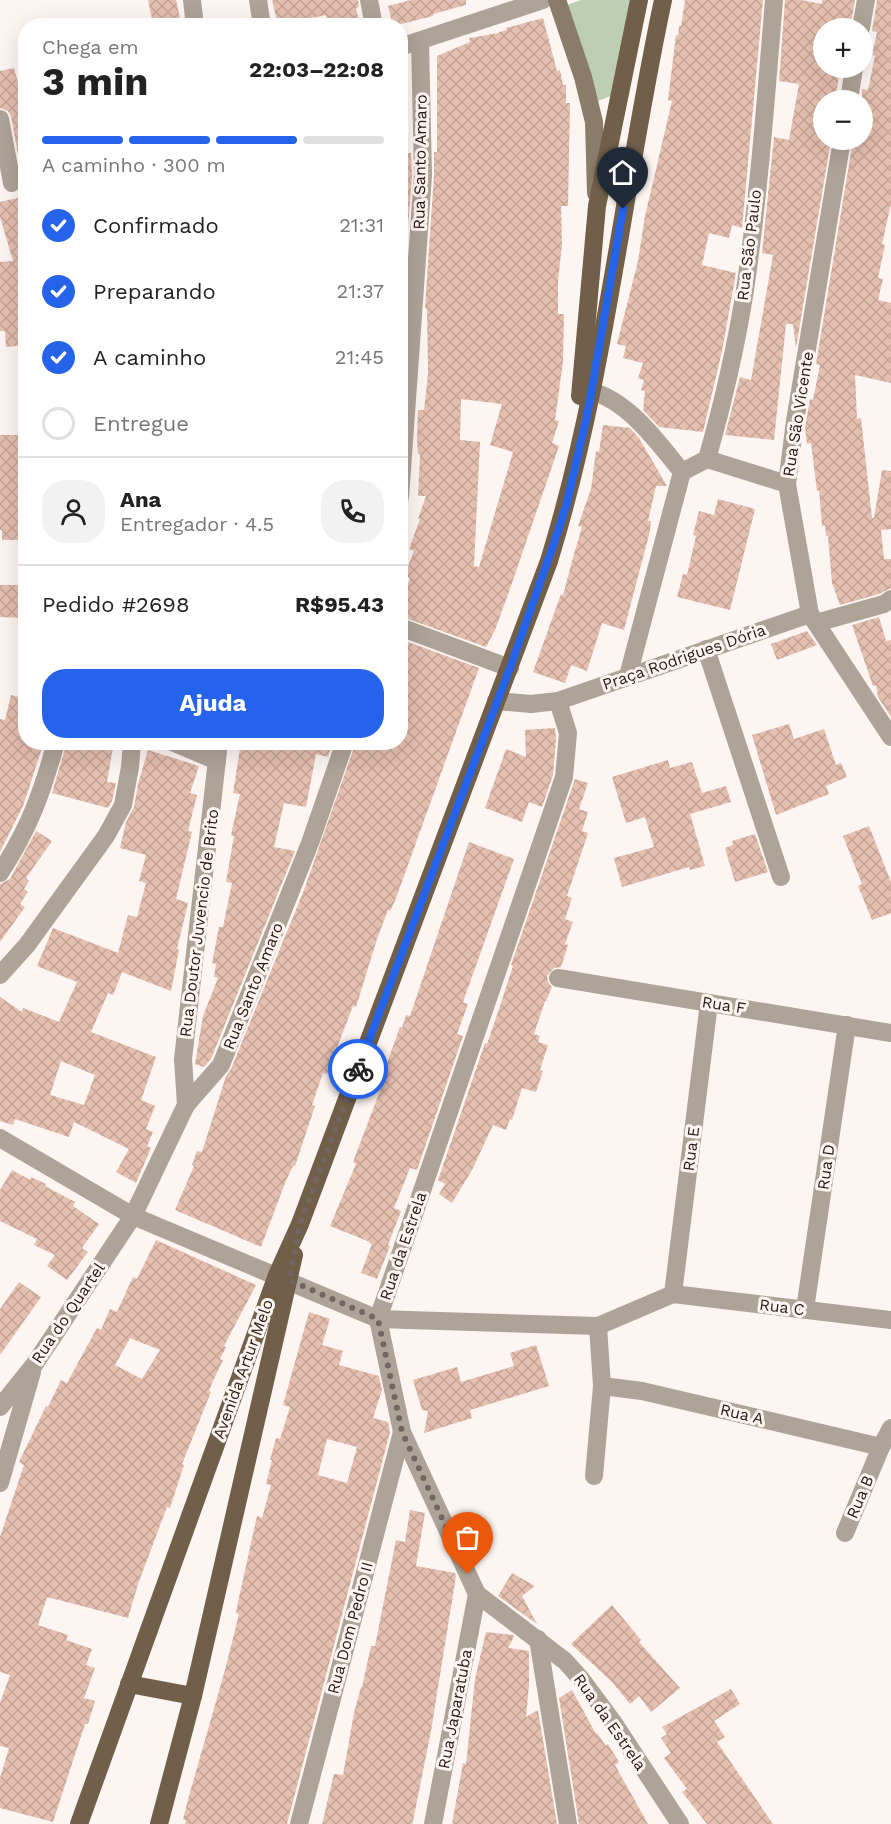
<!DOCTYPE html>
<html lang="pt">
<meta charset="utf-8">
<style>
body{margin:0;font-family:"Work Sans",sans-serif;background:#f2f2f2;color:#222;height:100vh;display:flex;flex-direction:column;font-size:22px;white-space:nowrap}
*{box-sizing:border-box;margin:0}
p{font-size:20px;color:#767676}
.icon{flex:none;width:33px;height:33px;fill:none;stroke:currentColor;stroke-width:2;stroke-linecap:round;stroke-linejoin:round}
.map{position:relative;flex:1;overflow:hidden}
.sheet{position:absolute;left:18px;top:18px;width:390px;height:732px;display:flex;flex-direction:column;background:#fff;border-radius:24px;box-shadow:0 6px 24px #0002}
.sheet>*{flex:none}
.fabs{position:absolute;left:813px;top:18px;display:grid;gap:12px}
.fabs a{display:grid;place-items:center;width:60px;height:60px;border-radius:50%;background:#fff;box-shadow:0 6px 24px #0002;font-size:30px}
.pin{position:absolute;display:grid;place-items:center;width:51px;height:51px;color:#fff;margin:-62px -26px;border-radius:50% 50% 50% 0;rotate:-45deg;box-shadow:0 0 6px #0007}
.pin .icon{rotate:45deg}
.courier{position:absolute;display:grid;place-items:center;width:60px;height:60px;margin:-30px;border:4px solid #2563eb;border-radius:50%;background:#fff;color:#222;box-shadow:0 2px 8px #0007}
.head em{font-style:normal;font-weight:700}
.head div{display:flex;flex-direction:column-reverse}
.head{display:flex;align-items:center;justify-content:space-between;height:102px;padding:0 24px}
h1{font-size:39px;font-weight:700;line-height:45px}
.bar{display:grid;grid-template-columns:repeat(4,1fr);gap:9px 6px;align-content:center;height:72px;padding:0 24px}
.bar i{height:8px;border-radius:4px;background:#e0e0e0}
.bar .on{background:#2563eb}
.bar p{grid-column:span 4}
.line{display:flex;align-items:center;gap:15px;padding:0 24px;border-top:2px solid #e0e0e0}
.line div{flex:1}
.round{display:grid;place-items:center;flex:none;width:63px;height:63px;border-radius:24px;background:#f2f2f2}
ol{padding:0 24px;list-style:none}
li{display:flex;align-items:center;gap:18px;height:66px}
li p{margin-inline-start:auto}
li .icon{padding:6px;border-radius:50%;background:#2563eb;color:#fff;stroke-width:4}
li:last-child{color:#767676}
li i{width:33px;height:33px;border:3px solid #e0e0e0;border-radius:50%}
.action{display:flex;gap:12px;margin-top:auto;padding:12px 24px}
.action a{flex:1;height:69px;border-radius:24px;background:#2563eb;color:#fff;font-size:24px;font-weight:700;line-height:69px;text-align:center}
.map>svg:first-child{display:block}
</style>
<div class="map">
<svg width="891" height="1824" viewBox="0 0 891 1824">
<defs>
<pattern id="building-cross-hatch" width="8" height="8" patternUnits="userSpaceOnUse" patternTransform="scale(1.5)"><rect width="8" height="8" fill="#e5bfb0"/><path d="M0 0l8 8M0 8l8-8" fill="none" stroke="#c4a496"/></pattern>
</defs>
<rect width="100%" height="100%" fill="#fdf5f2"/>
<!-- green -->
<polygon fill="#bdceb2" points="581,0 631,0 611,96 598,101 567,5"/>
<!-- building -->
<g fill="url(#building-cross-hatch)" fill-rule="evenodd">
<polygon points="148,0 176,0 180,18 153,24"/>
<polygon points="272,0 358,0 359,7 356,8 360,26 328,26 326,15 278,25"/>
<polygon points="411,0 466,0 466,5 433,14 433,16 393,26 388,6"/>
<polygon points="685,0 763,0 742,228 732,225 729,238 709,233 702,265 736,273 722,351 703,432 659,427 643,410 645,391 641,390 644,380 638,378 643,363 623,358 626,346 617,344 638,261 645,216 672,101 668,100 676,35 678,36 679,26 681,26"/>
<polygon points="785,0 801,0 822,4 822,0 855,0 850,28 824,28 824,69 840,71 835,99 824,97 824,140 831,140 796,348 793,324 786,324 774,440 725,435 740,377 751,380 773,255 762,253 774,137 789,140 799,84 779,81"/>
<polygon points="877,0 891,0 891,204 882,244 885,245 878,278 883,279 878,300 891,303 891,383 855,375 857,419 861,418 872,518 874,518 882,470 891,471 891,529 881,530 884,559 891,559 891,588 879,594 840,605 832,583 828,536 826,536 825,525 822,526 819,490 817,491 811,443 807,444 805,428 810,399 813,400 820,365 816,364 853,140 862,140 862,89 868,90 875,56 872,55 877,32 872,31"/>
<path d="M543,18l14,53 3,-1 3,15h3v18h4l-2,103h-7l1,38 -4,38v32h6l-1,48 -8,58 4,1 -7,22 7,3 -49,143 -15,41 -9,17 -86,-31v-9l10,-29 -6,-2 10,-25 -5,-2 11,-30h-2l8,-23h-8l2,-42h-2l-1,-15 1,-29h6l4,-36 -1,-64 -2,-3 9,-131v-24h3v-96l33,-14 -1,-4 30,-5v-1l8,-2 -1,-2zM461,399l41,5 -12,41 23,7 -34,115 -5,-1 6,-124 -20,-2z"/>
<polygon points="14,68 22,98 26,98 26,120 22,120 26,136 26,153 18,155 11,116 8,111 0,108 0,71"/>
<polygon points="400,153 411,153 412,175 402,306 400,306"/>
<polygon points="26,196 26,345 6,347 5,331 0,331 0,262 13,261 0,217 0,202"/>
<polygon points="603,425 630,428 639,438 667,486 656,486 648,521 651,521 650,531 624,630 602,623 587,671 571,665 565,683 533,672 561,594 563,595 574,554 582,527 578,526 591,489 596,451 599,452"/>
<polygon points="0,435 26,435 26,540 2,540 2,530 0,530"/>
<polygon points="718,499 755,509 730,610 677,597 683,574 687,575 696,536 693,535 699,511 714,515"/>
<polygon points="0,585 26,585 26,618 0,617"/>
<polygon points="879,617 886,641 891,640 891,717 878,697 876,685 873,686 852,625"/>
<polygon points="807,631 817,645 777,660 771,644"/>
<polygon points="400,639 479,668 395,901 390,911 388,910 377,939 356,1007 353,1006 327,1074 323,1073 312,1105 315,1106 295,1166 293,1166 285,1183 261,1247 175,1210 194,1166 192,1165 197,1151 202,1152 226,1076 231,1069 304,890 356,742 400,742"/>
<polygon points="11,695 26,699 26,742 44,742 23,806 0,852 0,719 5,720"/>
<polygon points="789,724 794,739 824,729 836,765 841,763 847,777 826,786 829,794 776,815 752,735"/>
<polygon points="555,728 556,739 553,775 542,807 529,802 522,822 485,808 506,749 526,757 525,730"/>
<polygon points="67,742 114,742 107,782 116,783 112,801 108,808 52,793"/>
<polygon points="241,742 333,742 328,757 316,754 306,807 284,803 274,847 295,851 211,1059 204,1067 195,1064 203,1016 218,978 214,977 216,964 212,963 219,927 223,927 232,883 226,882 234,836 231,835 240,794 233,793"/>
<path d="M148,750l51,16 -9,27 7,2 -9,36 4,1 -16,67 12,4 -11,46 2,1 -8,41 -49,-19 -9,23 -5,-2 -17,39 65,25 -15,43 14,6 -9,23 7,3 -6,14 4,2 -15,35 -20,-11 13,-23 -55,-27 -5,15 -54,-18 -2,6 -13,-4v-124l22,15 1,-4 36,14 18,-40 -40,-16 16,-38 65,25 10,-38 9,2 9,-34 -7,-2 7,-26 -26,-7 6,-26 8,-15 4,-23zM61,1061l34,14 -11,30 -34,-10z"/>
<polygon points="668,760 670,768 692,762 702,793 726,786 731,802 690,814 705,866 690,870 689,867 622,887 614,858 654,847 645,817 626,823 612,777"/>
<polygon points="575,779 588,783 579,809 588,812 582,831 588,833 567,896 572,898 565,919 573,922 565,944 568,945 561,967 554,968 547,976 548,982 552,987 546,1001 545,1001 534,1034 540,1036 538,1042 548,1045 540,1070 543,1071 536,1092 522,1088 512,1120 510,1119 506,1130 493,1125 472,1170 452,1203 439,1194 445,1184 438,1180 485,1043 487,1044 499,1009 513,966 511,965"/>
<polygon points="869,826 891,882 891,913 872,920 858,886 862,884 843,836"/>
<polygon points="36,831 52,841 26,878 29,881 24,889 28,892 20,904 25,907 0,942 0,884 10,879"/>
<polygon points="755,834 768,872 735,882 725,848 733,845 732,841"/>
<polygon points="469,842 514,859 463,1002 468,1004 457,1034 463,1036 417,1170 410,1168 394,1208 401,1211 388,1245 390,1246 377,1279 361,1273 372,1244 369,1243 370,1242 330,1226 356,1164 353,1162 386,1075 383,1074 400,1027 402,1028 406,1015 410,1016"/>
<polygon points="12,1170 30,1180 31,1177 46,1184 45,1186 75,1202 73,1206 99,1224 82,1248 88,1252 67,1280 47,1266 55,1255 34,1245 37,1239 0,1221 0,1190"/>
<path d="M156,1240l100,45 -32,61 2,1 -6,12 3,1 -10,21 -4,10 2,1 -29,72 2,1 -14,43 -3,-1 -29,77 -10,34 -81,-21 -9,28 30,10 -2,5 26,9 -6,16 9,3 -11,30 11,3 -7,23h-3l-32,98 -53,-14v-30l9,-30 -9,-2v-43l10,-28 -10,-3v-135l24,-72 -5,-3 27,-56 2,1 13,-27 6,3 30,-55 4,2 9,-21 7,3 16,-35 4,2zM130,1338l30,12 -18,29 -27,-14z"/>
<polygon points="19,1282 41,1297 0,1355 0,1309"/>
<path d="M309,1312l21,7 -8,26 21,6 -4,14 40,11 3,14 -9,28 15,4 2,10 -103,392h-102l1,-4 -3,-1 6,-23 36,-126 14,-56 -3,-1 2,-11 19,-86 5,2 9,-33 -5,-1 6,-24h-2l6,-22 4,1 10,-32 -7,-2zM327,1439l30,8 -10,36 -29,-8z"/>
<polygon points="536,1345 549,1386 470,1410 472,1418 424,1433 428,1411 422,1410 413,1380 457,1367 461,1382 514,1366 510,1353"/>
<polygon points="410,1510 425,1513 416,1566 455,1573 456,1576 431,1731 413,1821 412,1824 322,1824 334,1774 343,1775 354,1713 361,1687 362,1687 371,1646 375,1646 396,1540 405,1542"/>
<polygon points="512,1573 535,1586 522,1596 537,1624 498,1596"/>
<polygon points="612,1605 641,1640 639,1642 680,1688 651,1712 639,1696 630,1704 612,1682 571,1644"/>
<polygon points="486,1632 513,1635 514,1637 508,1648 529,1651 529,1685 526,1717 538,1710 557,1824 452,1824 463,1763 466,1764 475,1679"/>
<polygon points="731,1689 740,1704 714,1721 725,1737 717,1742 773,1824 707,1824 682,1792 687,1789 664,1758 671,1753 661,1738 667,1734 662,1727"/>
<polygon points="572,1690 596,1734 597,1733 606,1746 608,1744 619,1762 615,1765 648,1824 579,1824 559,1698"/>
</g>
<g fill="none" stroke-linecap="round" stroke-linejoin="round">
<!-- street -->
<g stroke="#aea397" stroke-width="18">
<polyline points="192,0 195,26"/>
<polyline points="258,0 262,26"/>
<polyline points="369,0 374,26"/>
<polyline points="861,28 866,0"/>
<polyline points="400,47 543,0"/>
<polyline points="849,100 854,68"/>
<polyline points="0,119 12,183"/>
<polyline points="842,140 795,421 787,484 810,614 891,737"/>
<path d="M581,390c41,2 76,51 101,82"/>
<polyline points="707,459 787,484"/>
<path d="M682,472l25,-13c16,-56 29,-112 38,-169 14,-96 21,-193 29,-290"/>
<polyline points="400,497 423,175 420,41"/>
<polyline points="816,623 884,604 891,599"/>
<polyline points="400,627 510,668"/>
<polyline points="706,649 781,877"/>
<polyline points="628,676 682,472"/>
<polyline points="496,701 531,704 558,701 810,614"/>
<polyline points="558,701 568,733 564,777 378,1319 402,1432 477,1594 565,1661 582,1680 613,1722 680,1824"/>
<polyline points="172,742 217,761"/>
<path d="M0,873c29,-44 42,-80 56,-131"/>
<polyline points="0,975 27,945 106,836 123,805 130,767 132,742"/>
<polyline points="558,978 891,1033"/>
<polyline points="186,1105 183,1059 219,742"/>
<polyline points="0,1138 133,1216 378,1319 598,1326 673,1294 891,1320"/>
<polyline points="673,1294 709,1003"/>
<polyline points="805,1309 847,1025"/>
<polyline points="602,1386 642,1391 881,1447"/>
<polyline points="0,1407 34,1365 133,1216 186,1105 221,1065 310,843 345,742"/>
<polyline points="594,1476 602,1386 598,1326"/>
<polyline points="0,1483 32,1372"/>
<polyline points="845,1533 881,1447 891,1428"/>
<polyline points="538,1639 568,1824"/>
<polyline points="299,1824 402,1432"/>
<polyline points="433,1824 477,1594"/>
</g>
<!-- secondary -->
<polyline stroke="#8b7b69" stroke-width="18" points="557,0 583,77 594,122 596,193"/>
<!-- primary -->
<g stroke="#715f49" stroke-width="18">
<polyline points="580,396 597,206 639,0"/>
<polyline points="129,1684 193,1696"/>
<path d="M79,1824l198,-549 23,-51 249,-663c56,-182 74,-374 114,-561"/>
<polyline points="159,1824 193,1696 294,1255"/>
</g>
</g>
<g fill="none" stroke-linecap="round" stroke-linejoin="round">
<!-- done -->
<polyline stroke="#726662" stroke-width="6" stroke-dasharray="0 10.8" points="358,1069 300,1224 289,1280 378,1319 402,1432 468,1574"/>
<!-- route -->
<polyline stroke="#2563eb" stroke-width="8" points="358,1069 510,668 554,543 566,506 588,411 623,209"/>
</g>
<g text-anchor="middle" dominant-baseline="central" stroke-width="6" stroke-linejoin="round" paint-order="stroke">
<!-- street labels -->
<g font-size="16" fill="#271914" stroke="#fdf5f2">
<text transform="translate(420 162) rotate(-89)">Rua Santo Amaro</text>
<text transform="translate(749 245) rotate(-83)">Rua São Paulo</text>
<text transform="translate(798 414) rotate(-81)">Rua São Vicente</text>
<text transform="translate(684 657) rotate(-19)">Praça Rodrigues Dória</text>
<text transform="translate(199 923) rotate(-83)">Rua Doutor Juvencio de Brito</text>
<text transform="translate(253 986) rotate(-68)">Rua Santo Amaro</text>
<text transform="translate(724 1005) rotate(9)">Rua F</text>
<text transform="translate(691 1149) rotate(-83)">Rua E</text>
<text transform="translate(826 1167) rotate(-82)">Rua D</text>
<text transform="translate(403 1246) rotate(-71)">Rua da Estrela</text>
<text transform="translate(782 1307) rotate(7)">Rua C</text>
<text transform="translate(68 1313) rotate(-56)">Rua do Quartel</text>
<text transform="translate(243 1369) rotate(-70)">Avenida Artur Melo</text>
<text transform="translate(742 1414) rotate(13)">Rua A</text>
<text transform="translate(860 1497) rotate(-67)">Rua B</text>
<text transform="translate(350 1628) rotate(-75)">Rua Dom Pedro II</text>
<text transform="translate(455 1709) rotate(-79)">Rua Japaratuba</text>
<text transform="translate(610 1722) rotate(55)">Rua da Estrela</text>
</g>
</g>
</svg>
<div class="fabs">
<a>+</a>
<a>−</a>
</div>
<div class="pin" style="left:468px;top:1574px;background:#ea580c"><svg class="icon" aria-label="bag" viewBox="0 0 24 24"><path d="M5 8h14l-1 12H6zM9 8a3 3 0 0 1 6 0"/></svg></div>
<div class="pin" style="left:623px;top:209px;background:#1f2937"><svg class="icon" aria-label="home" viewBox="0 0 24 24"><path d="M3 11l9-7 9 7M6 9v11h12V9"/></svg></div>
<div class="courier" style="left:358px;top:1069px"><svg class="icon" aria-label="bike" viewBox="0 0 24 24"><circle cx="6" cy="16" r="4"/><circle cx="18" cy="16" r="4"/><path d="M6 16l4-8h5l3 8M10 8l3 8H6M13 5h3"/></svg></div>
<section class="sheet">
<div class="head"><div><h1>3 min</h1><p>Chega em</p></div><em>22:03–22:08</em></div>
<div class="bar"><i class="on"></i><i class="on"></i><i class="on"></i><i></i><p>A caminho · 300 m</p></div>
<ol>
<li><svg class="icon" aria-label="check" viewBox="0 0 24 24"><path d="M5 12l5 5 9-10"/></svg>Confirmado<p>21:31</p></li>
<li><svg class="icon" aria-label="check" viewBox="0 0 24 24"><path d="M5 12l5 5 9-10"/></svg>Preparando<p>21:37</p></li>
<li><svg class="icon" aria-label="check" viewBox="0 0 24 24"><path d="M5 12l5 5 9-10"/></svg>A caminho<p>21:45</p></li>
<li><i></i>Entregue</li>
</ol>
<div class="line" style="height:108px"><a class="round"><svg class="icon" aria-label="person" viewBox="0 0 24 24"><circle cx="12" cy="8" r="4"/><path d="M4 21q1-7 8-7t8 7"/></svg></a><div><b>Ana</b><p>Entregador · 4.5</p></div><a class="round"><svg class="icon" aria-label="phone" viewBox="0 0 24 24"><path d="M5 4h4l2 5-3 2q2 4 5 5l2-3 5 2v4C11 20 4 13 5 4z"/></svg></a></div>
<div class="line" style="height:78px"><div>Pedido #2698</div><b>R$95.43</b></div>
<div class="action"><a>Ajuda</a></div>
</section>
</div>
